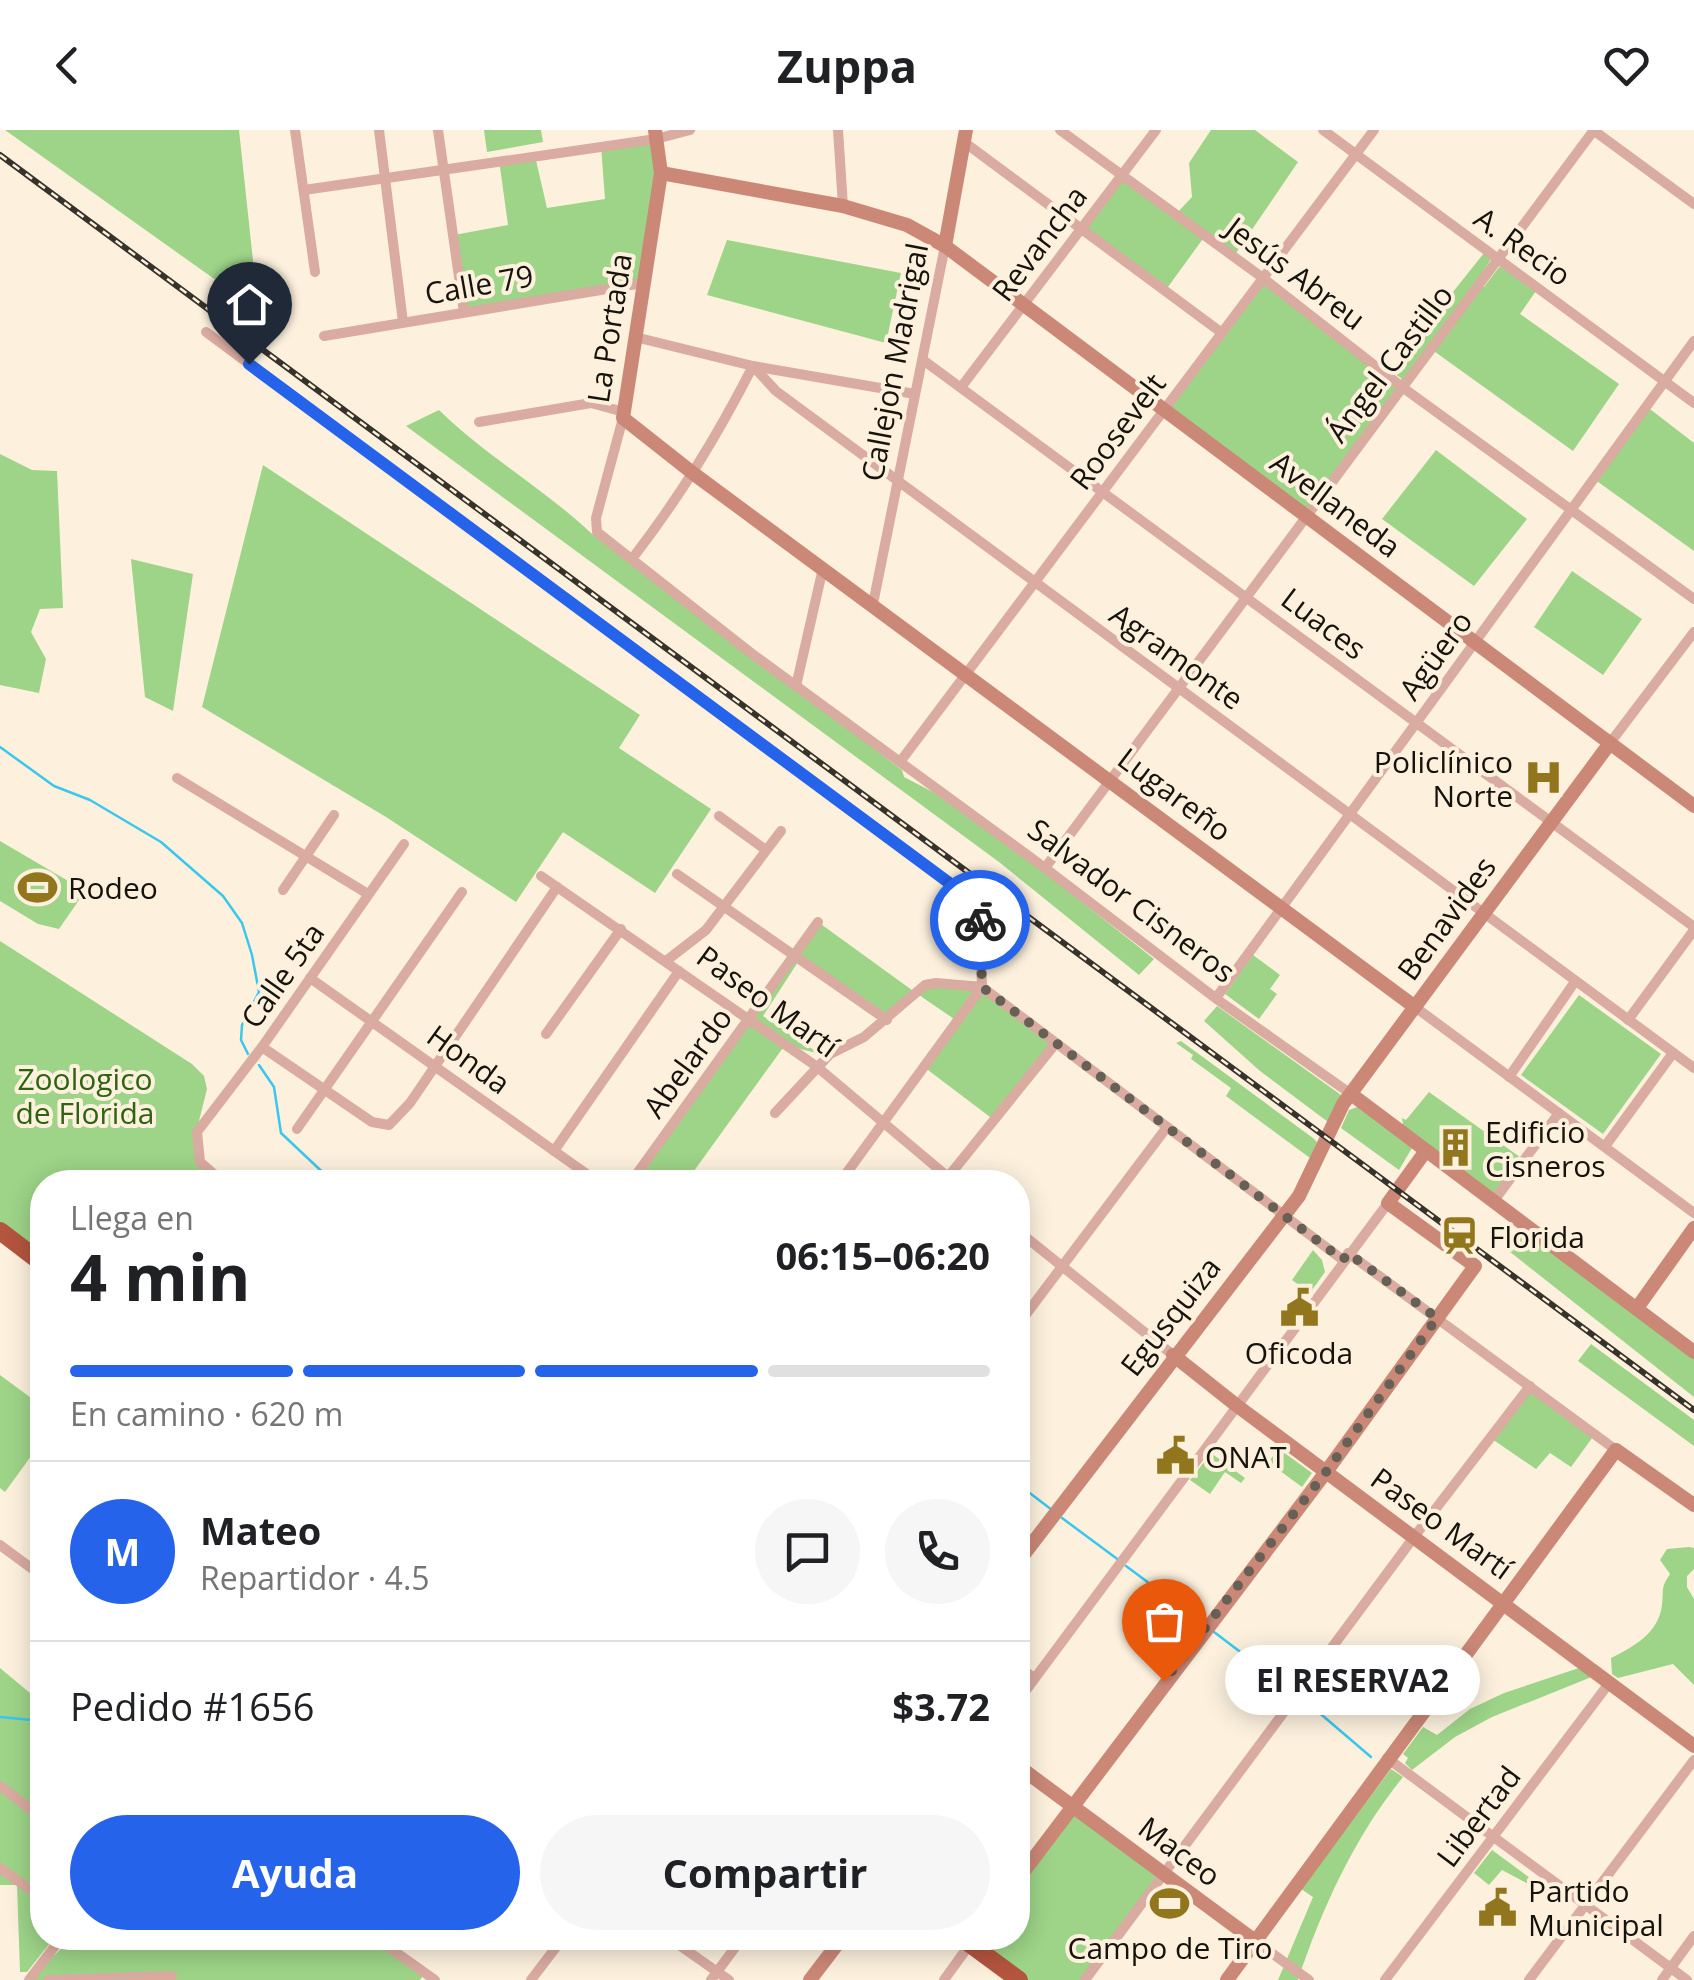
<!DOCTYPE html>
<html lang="es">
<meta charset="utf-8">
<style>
body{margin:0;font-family:"Open Sans",sans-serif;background:#f6f6f6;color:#202124;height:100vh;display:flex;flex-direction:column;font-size:38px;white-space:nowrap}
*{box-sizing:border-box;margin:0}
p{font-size:32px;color:#757577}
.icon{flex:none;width:55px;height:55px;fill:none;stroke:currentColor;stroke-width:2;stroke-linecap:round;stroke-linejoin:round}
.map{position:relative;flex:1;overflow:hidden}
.side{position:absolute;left:30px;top:1040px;width:1000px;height:780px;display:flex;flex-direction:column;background:#fff;border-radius:40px;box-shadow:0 5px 25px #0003}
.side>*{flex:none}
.pin{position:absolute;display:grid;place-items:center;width:85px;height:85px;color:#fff;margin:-102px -42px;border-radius:50% 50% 50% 0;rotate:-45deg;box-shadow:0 0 10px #0007}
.pin .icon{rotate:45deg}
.courier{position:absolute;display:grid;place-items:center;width:100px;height:100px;margin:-50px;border:8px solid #2563eb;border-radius:50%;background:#fff;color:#222;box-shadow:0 2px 12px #0007}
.bubble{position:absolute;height:70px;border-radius:35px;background:#fff;box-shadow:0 5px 25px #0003;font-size:32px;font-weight:700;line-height:70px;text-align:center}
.headline em{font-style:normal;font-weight:700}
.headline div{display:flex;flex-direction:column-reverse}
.headline{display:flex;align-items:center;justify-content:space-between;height:170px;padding:0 40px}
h1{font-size:65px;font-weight:700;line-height:75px}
.bar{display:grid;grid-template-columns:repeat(4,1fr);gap:15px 10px;align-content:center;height:120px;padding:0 40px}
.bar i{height:12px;border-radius:8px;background:#e0e0e0}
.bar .selected{background:#2563eb}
.bar p{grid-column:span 4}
.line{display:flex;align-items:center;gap:25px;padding:0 40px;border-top:2px solid #e0e0e0}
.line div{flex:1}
.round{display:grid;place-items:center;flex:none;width:105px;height:105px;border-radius:52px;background:#f6f6f6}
.cta{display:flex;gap:20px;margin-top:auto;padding:20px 40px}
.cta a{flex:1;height:115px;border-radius:60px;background:#2563eb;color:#fff;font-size:40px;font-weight:700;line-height:115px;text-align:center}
.cta a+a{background:#f6f6f6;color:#202124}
header{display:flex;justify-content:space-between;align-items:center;height:130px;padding:0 40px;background:#fff;font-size:45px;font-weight:700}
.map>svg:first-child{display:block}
</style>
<header><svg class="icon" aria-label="back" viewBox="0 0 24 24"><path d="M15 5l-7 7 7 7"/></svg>Zuppa<svg class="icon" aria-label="heart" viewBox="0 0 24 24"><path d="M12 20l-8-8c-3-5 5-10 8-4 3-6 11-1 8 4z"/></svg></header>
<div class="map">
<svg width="1694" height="1850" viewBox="0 0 1694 1850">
<rect width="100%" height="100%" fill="#fdf1de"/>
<!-- green -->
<g fill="#9dd488">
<polygon points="5,0 239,0 255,149 241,168"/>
<polygon points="484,0 541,0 543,12 487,22"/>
<polygon points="1211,0 1255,0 1298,32 1234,126 1205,106 1165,161 1082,99 1122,46 1176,84 1192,67 1189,33"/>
<polygon points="656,9 661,43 643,153 464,182 454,105 508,95 499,30 535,26 547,78 605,69 601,16"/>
<polygon points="727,110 901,143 886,213 707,165"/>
<polygon points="1484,123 1491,129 1476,153 1484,157 1500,136 1536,161 1520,184 1619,254 1573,321 1431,219 1308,385 1163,281 1263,148 1402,256 1401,248 1390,241"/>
<polygon points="1646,276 1694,313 1694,421 1594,349"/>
<path d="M439,280c47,46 104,78 152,123l311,237 2,7 29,15 93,66 128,101 -15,16 -140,-113 -593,-436z"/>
<polygon points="1436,320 1527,389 1474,456 1382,389"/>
<polygon points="0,324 32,340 57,341 63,478 40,479 31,502 46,529 39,563 0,555"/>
<polygon points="263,335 640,585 619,618 711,679 655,763 563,702 516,772 386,687 202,577"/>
<polygon points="131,429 193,444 173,581 145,567"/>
<polygon points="1572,441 1642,489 1603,545 1534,497"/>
<polygon points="0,711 75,755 79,770 59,799 38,794 0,771"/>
<polygon points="818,792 916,863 925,855 982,857 1056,913 994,990 924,937 957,891 916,863 887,890 798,832 763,886 820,924 785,915 686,1052 631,1052"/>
<polygon points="0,811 192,934 204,946 207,959 198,995 203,1039 196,1052 42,1052 42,1133 0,1101"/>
<polygon points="1253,825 1280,845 1270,859 1277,864 1259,889 1225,864"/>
<polygon points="1579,865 1661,924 1603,1004 1521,945"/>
<polygon points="1217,876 1341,965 1328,992 1260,941 1204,891"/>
<polygon points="1181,911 1313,1008 1317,1012 1310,1028 1226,966 1231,958 1191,929 1193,925 1176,913"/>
<polygon points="1429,962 1524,1030 1493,1072 1398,1000 1403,994 1402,988 1406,990"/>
<polygon points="1357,977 1412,1018 1399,1040 1341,998 1349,980"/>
<polygon points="1523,1094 1694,1222 1694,1267 1505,1118"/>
<polygon points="1313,1120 1322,1130 1325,1142 1310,1163 1292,1150"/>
<polygon points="1591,1214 1694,1290 1694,1316 1578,1231"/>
<polygon points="0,1245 42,1276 42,1311 5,1362 0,1358"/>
<polygon points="1530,1256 1595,1304 1571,1337 1550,1323 1536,1339 1492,1309"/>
<polygon points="1279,1319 1312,1343 1302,1357 1268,1332"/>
<polygon points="1211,1323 1245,1348 1241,1353 1225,1342 1210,1364 1190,1350"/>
<path d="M1689,1417l5,1v21l-7,7v11l7,12v86l-21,-21 -55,14 -6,-4 -1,-16c22,-11 48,-25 51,-53 2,-16 -2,-16 8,-31l-10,-14 7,-11z"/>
<polygon points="1582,1537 1594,1546 1492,1587 1455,1607 1412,1640 1405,1633 1408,1628 1403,1624 1423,1597 1437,1605 1470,1579 1504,1563"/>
<polygon points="0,1538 42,1573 42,1808 54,1808 27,1842 20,1842 17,1755 0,1755"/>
<path d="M1391,1639l12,8c-48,59 -81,131 -105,203h-20l35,-83 -12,-8z"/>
<polygon points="1072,1675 1165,1744 1085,1850 1019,1850 962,1808 1018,1808 1018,1749"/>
<polygon points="1492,1720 1534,1751 1532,1756 1502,1740 1489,1755 1474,1743"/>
<polygon points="72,1808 142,1808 146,1812 158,1808 376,1808 425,1843 420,1850 29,1850"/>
</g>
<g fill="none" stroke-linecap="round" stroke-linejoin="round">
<!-- stream -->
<g stroke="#3ac7ee" stroke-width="2.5">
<polyline points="0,617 54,656 90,670 161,712 223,766 242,793 252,825 259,862 242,895 241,910 248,924"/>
<polyline points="259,935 274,957 281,1003 333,1052"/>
<polyline points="1018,1354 1052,1380"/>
<polyline points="1062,1388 1120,1431"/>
<polyline points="1126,1436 1204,1494"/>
<polyline points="1214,1502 1296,1564"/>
<polyline points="1302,1568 1371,1627"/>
<polyline points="0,1587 42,1591"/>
</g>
<!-- street -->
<g stroke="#daaba0" stroke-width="10">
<polyline points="295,0 315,142"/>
<polyline points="379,0 403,192"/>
<polyline points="438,0 464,182"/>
<polyline points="838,0 843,76"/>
<polyline points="1060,0 1263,148 1402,257 1694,469"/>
<polyline points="1323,0 1694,273"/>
<polyline points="1593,0 1694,74"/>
<polyline points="964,12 1222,203"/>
<polyline points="304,60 656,9 690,0"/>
<polyline points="206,202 979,775 982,857"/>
<polyline points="324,206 643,153"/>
<polyline points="635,207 753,236 915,264"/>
<polyline points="923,230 1694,797"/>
<polyline points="962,256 1156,0"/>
<polyline points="623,288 596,388 597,402 751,523 1045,738 1218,870 1351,964"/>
<polyline points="479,292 591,273 624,282"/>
<path d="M632,429c49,-64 84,-121 121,-193l23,25 918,677"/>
<polyline points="873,474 945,116"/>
<polyline points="796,556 823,438"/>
<polyline points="1610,613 1694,502"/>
<polyline points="900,632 1374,0"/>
<polyline points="177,648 368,764"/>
<polyline points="719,686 766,720"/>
<polyline points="1045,738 1594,0"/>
<polyline points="677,744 887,890"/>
<polyline points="541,746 816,936 954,1052"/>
<polyline points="283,760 334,685"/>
<polyline points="666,831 706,800 781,701"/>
<polyline points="310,848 598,1052"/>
<polyline points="982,857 1343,1130"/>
<polyline points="1216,868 1694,211"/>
<polyline points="1415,877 1694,1083"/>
<polyline points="1628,890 1694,800"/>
<polyline points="546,904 621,799"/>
<polyline points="262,917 372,992 389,995 410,973 557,757"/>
<polyline points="1509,947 1574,853"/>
<polyline points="775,983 830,924 864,907 925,855 936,853 982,857"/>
<polyline points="297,999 462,762"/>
<polyline points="1606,1015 1673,923"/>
<polyline points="554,1021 679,841"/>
<polyline points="223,1052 200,1032 197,1002 262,917 404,714"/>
<polyline points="631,1052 818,792"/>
<polyline points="840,1052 982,857"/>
<polyline points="944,1052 1056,913"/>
<polyline points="1493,1072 1559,983"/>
<polyline points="1018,1101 1173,1225"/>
<polyline points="1348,1123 1616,1320"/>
<polyline points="1018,1195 1167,997"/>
<polyline points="0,1415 42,1446"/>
<polyline points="1018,1536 1034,1548"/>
<polyline points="1018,1571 1388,1073"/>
<polyline points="1387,1628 1687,1850"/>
<polyline points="0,1656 42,1688"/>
<polyline points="0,1738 42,1768"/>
<polyline points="376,1808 435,1850"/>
<polyline points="669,1808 729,1850"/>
<polyline points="1255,1811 1309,1850"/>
<polyline points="29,1850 61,1808"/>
<polyline points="48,1850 172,1846"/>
<polyline points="531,1850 563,1808"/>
<polyline points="711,1850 742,1808"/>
<polyline points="944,1850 970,1814"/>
<polyline points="1085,1850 1414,1407 1530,1256"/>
<polyline points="1385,1850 1610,1552"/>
<polyline points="1529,1850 1694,1630"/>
<polyline points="1662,1850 1694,1806"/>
</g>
<!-- secondary -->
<g stroke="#cb8877" stroke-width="14">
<polyline points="655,0 661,43 623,288 694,344 1415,877"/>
<polyline points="661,43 843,76 907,95 945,116 1694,676"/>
<polyline points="945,116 966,0"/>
<polyline points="1351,964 1694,1222"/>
<polyline points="1637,1178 1694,1098"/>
<polyline points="1173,1225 1236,1275 1694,1616"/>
<polyline points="1018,1432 1299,1066 1343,974 1610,613"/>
<polyline points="1018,1636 1255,1811"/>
<polyline points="1018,1749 1326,1342 1475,1136 1388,1073 1425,1022"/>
<polyline points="810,1850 842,1808"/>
<polyline points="1227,1850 1616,1320 1694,1375"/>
</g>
<!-- highway -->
<g stroke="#b3553f" stroke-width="18">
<polyline points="0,1101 42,1133"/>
<polyline points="962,1808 1019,1850"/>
</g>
<defs>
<polyline id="rail" points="0,25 1694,1280"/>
</defs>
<!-- rail casing -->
<use href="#rail" stroke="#37322a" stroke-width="6"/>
<!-- rail -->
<use href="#rail" stroke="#fdf1de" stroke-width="2.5" stroke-dasharray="8" stroke-linecap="butt"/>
</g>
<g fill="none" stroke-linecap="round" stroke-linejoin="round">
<!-- done -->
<polyline stroke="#676056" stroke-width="10" stroke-dasharray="0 18" points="980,790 982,857 1343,1130 1348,1123 1437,1188 1326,1342 1164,1551"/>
<!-- route -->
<polyline stroke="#2563eb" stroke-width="12" points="249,234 979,775 980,790"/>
</g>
<!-- icons -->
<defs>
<symbol id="hospital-bare" viewBox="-9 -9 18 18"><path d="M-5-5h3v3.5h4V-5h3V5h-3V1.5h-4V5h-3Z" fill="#92761d" stroke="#fdf1de" stroke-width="2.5" paint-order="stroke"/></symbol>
<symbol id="stadium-bare" viewBox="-9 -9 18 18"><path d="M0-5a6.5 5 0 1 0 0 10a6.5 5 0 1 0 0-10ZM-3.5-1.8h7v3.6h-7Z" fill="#92761d" stroke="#fdf1de" stroke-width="2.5" paint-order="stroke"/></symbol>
<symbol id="building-bare" viewBox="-9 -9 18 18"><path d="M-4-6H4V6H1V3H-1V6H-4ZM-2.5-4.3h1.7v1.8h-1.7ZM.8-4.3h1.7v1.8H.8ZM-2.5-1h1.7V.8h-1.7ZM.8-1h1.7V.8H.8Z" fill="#92761d" stroke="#fdf1de" stroke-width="2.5" paint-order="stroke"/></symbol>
<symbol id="station-bare" viewBox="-9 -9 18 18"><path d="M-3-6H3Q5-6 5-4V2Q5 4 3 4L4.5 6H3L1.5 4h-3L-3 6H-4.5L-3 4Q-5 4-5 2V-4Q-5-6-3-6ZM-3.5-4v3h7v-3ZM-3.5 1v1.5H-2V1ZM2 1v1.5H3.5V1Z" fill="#92761d" stroke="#fdf1de" stroke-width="2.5" paint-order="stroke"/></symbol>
<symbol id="civic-bare" viewBox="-9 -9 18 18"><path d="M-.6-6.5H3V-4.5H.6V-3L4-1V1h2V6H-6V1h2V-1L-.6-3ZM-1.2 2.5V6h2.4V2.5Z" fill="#92761d" stroke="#fdf1de" stroke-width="2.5" paint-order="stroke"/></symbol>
</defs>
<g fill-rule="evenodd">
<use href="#hospital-bare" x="1516" y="620" width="55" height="55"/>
<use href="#stadium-bare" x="10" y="730" width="55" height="55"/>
<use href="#building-bare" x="1428" y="990" width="55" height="55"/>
<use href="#station-bare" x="1432" y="1078" width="55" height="55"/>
<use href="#civic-bare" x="1272" y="1150" width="55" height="55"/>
<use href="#civic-bare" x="1148" y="1298" width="55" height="55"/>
<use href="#stadium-bare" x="1142" y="1746" width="55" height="55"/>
<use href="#civic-bare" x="1470" y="1750" width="55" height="55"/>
</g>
<g text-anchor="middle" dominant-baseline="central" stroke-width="8" stroke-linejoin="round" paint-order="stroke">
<!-- street labels -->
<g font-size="30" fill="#16120c" stroke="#fdf1de">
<text transform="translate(1039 113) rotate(-53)">Revancha</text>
<text transform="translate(1523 116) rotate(36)">A. Recio</text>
<text transform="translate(1296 143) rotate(37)">Jesús Abreu</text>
<text transform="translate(479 154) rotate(-10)">Calle 79</text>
<text transform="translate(609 198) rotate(-81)">La Portada</text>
<text transform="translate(894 232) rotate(-79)">Callejon Madrigal</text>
<text transform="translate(1389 233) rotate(-53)">Ángel Castillo</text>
<text transform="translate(1117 301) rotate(-53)">Roosevelt</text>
<text transform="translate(1336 374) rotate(37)">Avellaneda</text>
<text transform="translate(1324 493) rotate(37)">Luaces</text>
<text transform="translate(1435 525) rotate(-54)">Agüero</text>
<text transform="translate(1177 526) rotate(36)">Agramonte</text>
<text transform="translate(1175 664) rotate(37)">Lugareño</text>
<text transform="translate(1132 770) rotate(37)">Salvador Cisneros</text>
<text transform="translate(1446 788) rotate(-54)">Benavides</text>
<text transform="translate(282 845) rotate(-55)">Calle 5ta</text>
<text transform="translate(768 871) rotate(36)">Paseo Martí</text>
<text transform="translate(469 929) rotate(36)">Honda</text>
<text transform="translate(687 932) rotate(-54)">Abelardo</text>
<text transform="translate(1170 1186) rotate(-52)">Egusquiza</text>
<text transform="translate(1442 1393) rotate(36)">Paseo Martí</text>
<text transform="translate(1478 1686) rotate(-53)">Libertad</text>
<text transform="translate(1180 1721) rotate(37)">Maceo</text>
</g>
<!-- poi labels -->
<g font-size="30" fill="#16120c" stroke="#fdf1de" text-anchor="start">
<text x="1513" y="631" text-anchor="end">Policlínico<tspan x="1513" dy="34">Norte</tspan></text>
<text x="68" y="757">Rodeo</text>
<text x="1485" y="1001">Edificio<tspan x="1485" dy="34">Cisneros</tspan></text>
<text x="1489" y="1106">Florida</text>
<text x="1299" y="1222" text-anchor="middle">Oficoda</text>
<text x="1205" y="1326">ONAT</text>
<text x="1528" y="1760">Partido<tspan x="1528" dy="34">Municipal</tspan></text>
<text x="1170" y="1817" text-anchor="middle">Campo de Tiro</text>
</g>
<!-- park labels -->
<g font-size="30" fill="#2e6411" stroke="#fdf1de">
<text x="85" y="948">Zoologico<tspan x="85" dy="34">de Florida</tspan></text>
</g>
</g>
</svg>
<div class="pin" style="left:1164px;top:1551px;background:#ea580c"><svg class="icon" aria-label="bag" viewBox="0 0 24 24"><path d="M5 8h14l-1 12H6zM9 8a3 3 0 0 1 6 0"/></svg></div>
<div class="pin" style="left:249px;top:234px;background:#1f2937"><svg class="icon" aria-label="home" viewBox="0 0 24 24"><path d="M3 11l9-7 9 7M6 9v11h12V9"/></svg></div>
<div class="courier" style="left:980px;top:790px"><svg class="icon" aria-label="bike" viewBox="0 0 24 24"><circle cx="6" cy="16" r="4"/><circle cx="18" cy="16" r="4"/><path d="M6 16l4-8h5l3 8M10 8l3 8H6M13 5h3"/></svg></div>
<div class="bubble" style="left:1225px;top:1515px;width:255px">El RESERVA2</div>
<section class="side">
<div class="headline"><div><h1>4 min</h1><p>Llega en</p></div><em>06:15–06:20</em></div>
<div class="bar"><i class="selected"></i><i class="selected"></i><i class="selected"></i><i></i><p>En camino · 620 m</p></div>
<div class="line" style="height:180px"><b class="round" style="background:#2563eb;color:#fff">M</b><div><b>Mateo</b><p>Repartidor · 4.5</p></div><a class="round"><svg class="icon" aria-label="chat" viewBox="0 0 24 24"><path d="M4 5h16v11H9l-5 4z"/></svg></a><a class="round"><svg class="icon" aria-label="phone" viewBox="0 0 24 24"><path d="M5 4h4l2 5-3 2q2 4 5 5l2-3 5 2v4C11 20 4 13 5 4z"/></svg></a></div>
<div class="line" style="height:130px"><div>Pedido #1656</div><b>$3.72</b></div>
<div class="cta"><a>Ayuda</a><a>Compartir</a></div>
</section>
</div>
